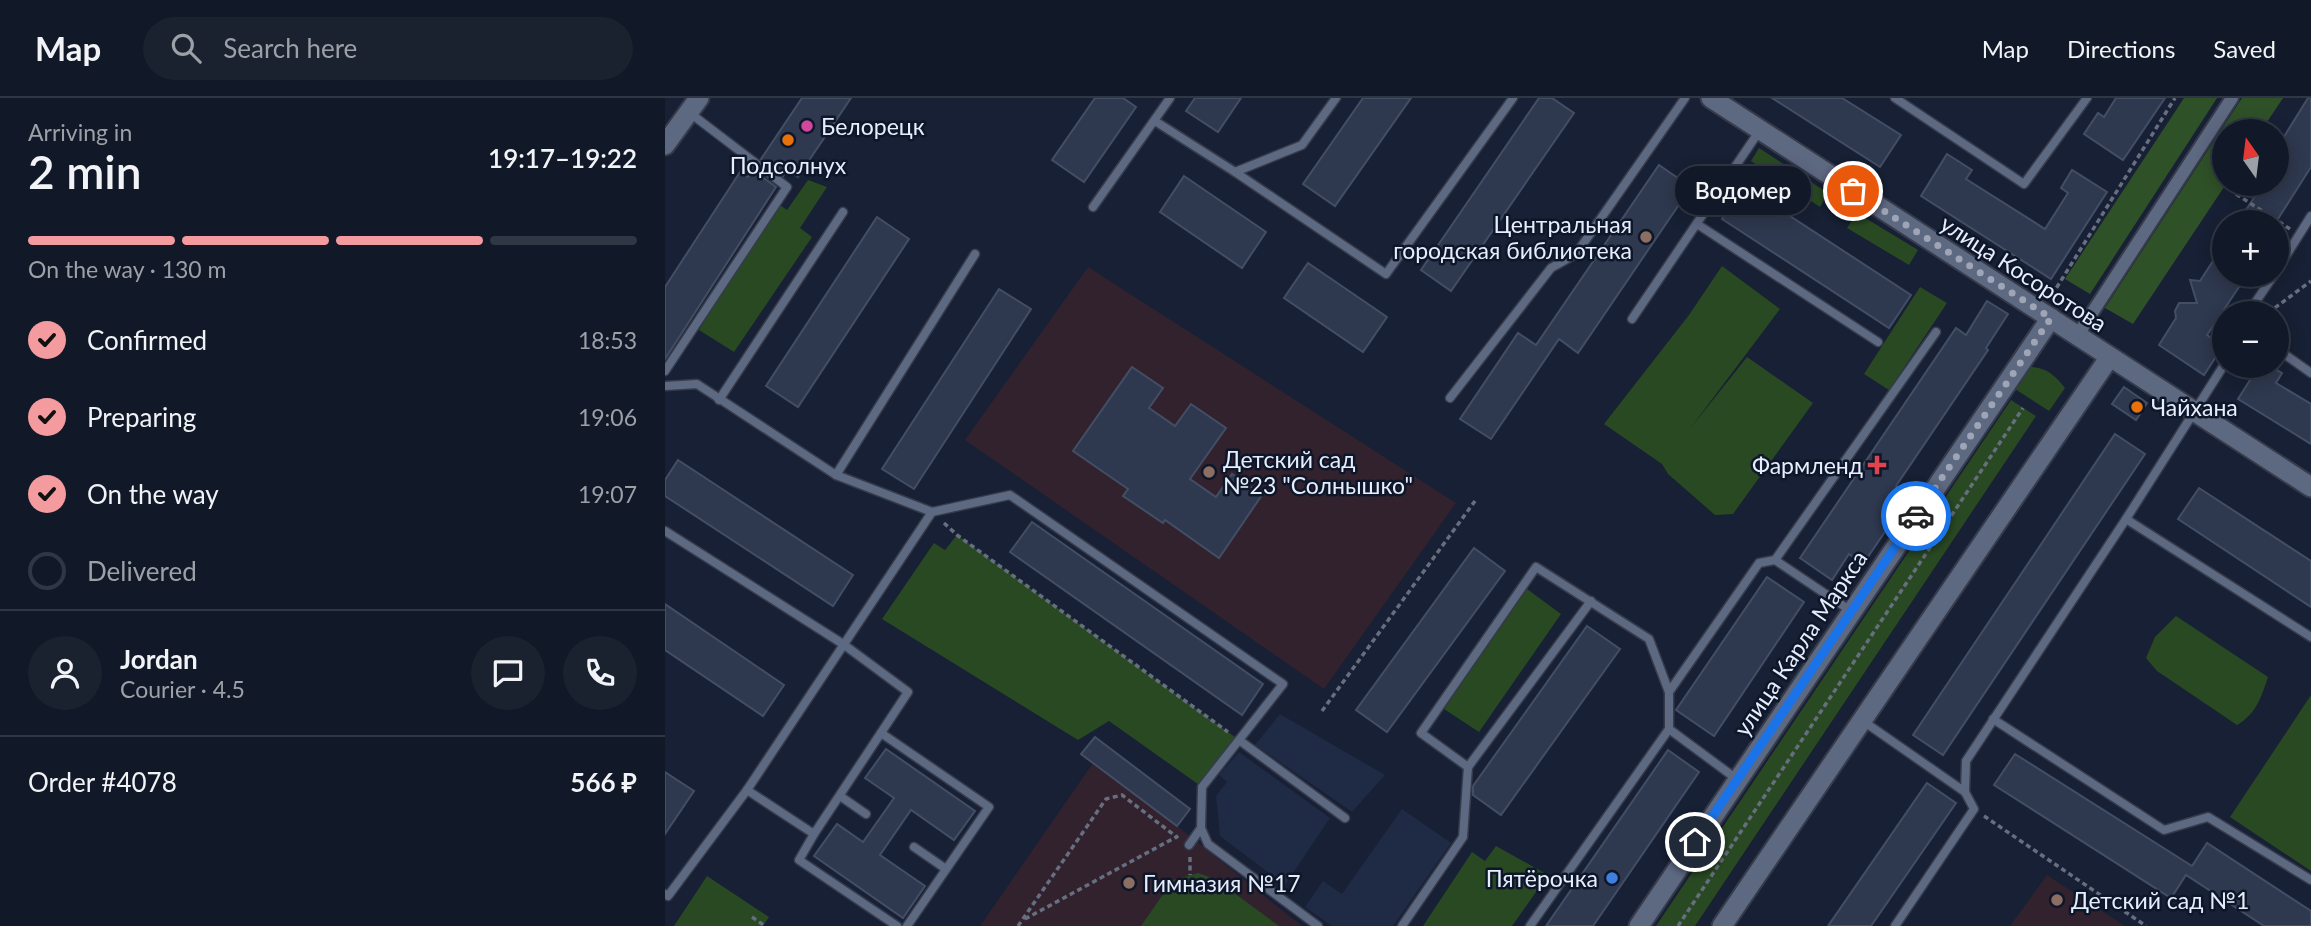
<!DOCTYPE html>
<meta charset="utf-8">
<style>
body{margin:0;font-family:Lato,sans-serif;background:#1a212f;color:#f1f3f6;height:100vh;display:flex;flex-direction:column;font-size:26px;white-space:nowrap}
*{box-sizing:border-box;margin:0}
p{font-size:23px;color:#9ca0a7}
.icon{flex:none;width:38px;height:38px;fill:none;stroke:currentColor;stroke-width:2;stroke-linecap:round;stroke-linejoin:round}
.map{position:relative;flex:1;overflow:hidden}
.sheet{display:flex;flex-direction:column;background:#111827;width:665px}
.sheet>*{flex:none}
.needle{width:46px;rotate:346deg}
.controls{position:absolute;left:1547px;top:21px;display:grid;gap:14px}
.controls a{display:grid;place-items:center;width:77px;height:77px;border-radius:50%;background:#111827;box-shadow:0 4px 18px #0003,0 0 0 2px #303744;font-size:35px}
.pin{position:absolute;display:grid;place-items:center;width:60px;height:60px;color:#fff;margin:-30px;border:4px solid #fff;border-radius:50%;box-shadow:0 2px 7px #0007}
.courier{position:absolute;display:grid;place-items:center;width:70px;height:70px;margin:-35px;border:5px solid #1a73e8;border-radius:50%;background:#fff;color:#222;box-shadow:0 2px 9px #0007}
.bubble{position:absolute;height:49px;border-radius:24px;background:#111827;box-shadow:0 4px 18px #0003,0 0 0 2px #303744;font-size:23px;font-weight:600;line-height:49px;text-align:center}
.summary em{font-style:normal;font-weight:600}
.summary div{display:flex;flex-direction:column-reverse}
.summary{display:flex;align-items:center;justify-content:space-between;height:119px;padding:0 28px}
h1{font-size:46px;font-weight:600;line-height:52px}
.bar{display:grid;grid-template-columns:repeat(4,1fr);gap:10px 7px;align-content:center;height:84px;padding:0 28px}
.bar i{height:9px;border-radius:5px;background:#303744}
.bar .on{background:#f49b9f}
.bar p{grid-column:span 4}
.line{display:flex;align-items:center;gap:18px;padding:0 28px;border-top:2px solid #303744}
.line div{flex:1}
.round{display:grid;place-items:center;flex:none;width:74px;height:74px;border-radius:37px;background:#1a212f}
ol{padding:0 28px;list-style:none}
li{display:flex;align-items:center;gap:21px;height:77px}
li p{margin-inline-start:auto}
li .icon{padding:7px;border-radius:50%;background:#f49b9f;color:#111;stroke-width:4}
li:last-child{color:#9ca0a7}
li i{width:38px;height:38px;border:4px solid #303744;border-radius:50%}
header{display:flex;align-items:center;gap:42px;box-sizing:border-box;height:98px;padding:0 35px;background:#111827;border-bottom:2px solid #303744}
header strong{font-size:33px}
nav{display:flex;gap:38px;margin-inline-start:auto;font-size:24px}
.search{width:490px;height:63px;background:#1a212f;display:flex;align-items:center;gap:18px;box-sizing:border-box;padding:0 24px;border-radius:38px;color:#9ca0a7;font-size:26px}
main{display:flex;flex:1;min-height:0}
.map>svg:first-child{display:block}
</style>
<header>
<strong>Map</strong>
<div class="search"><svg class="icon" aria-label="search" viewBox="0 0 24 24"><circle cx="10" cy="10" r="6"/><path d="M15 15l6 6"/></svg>Search here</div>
<nav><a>Map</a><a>Directions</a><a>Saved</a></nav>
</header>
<main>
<section class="sheet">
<div class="summary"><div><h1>2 min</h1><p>Arriving in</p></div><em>19:17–19:22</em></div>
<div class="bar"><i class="on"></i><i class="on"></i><i class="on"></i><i></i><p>On the way · 130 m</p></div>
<ol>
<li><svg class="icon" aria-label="check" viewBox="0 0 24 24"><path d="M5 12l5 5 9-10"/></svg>Confirmed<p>18:53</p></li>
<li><svg class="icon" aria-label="check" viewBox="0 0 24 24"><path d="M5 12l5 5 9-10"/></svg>Preparing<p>19:06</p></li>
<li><svg class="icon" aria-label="check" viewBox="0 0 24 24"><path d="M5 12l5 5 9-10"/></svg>On the way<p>19:07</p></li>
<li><i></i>Delivered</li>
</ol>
<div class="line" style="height:126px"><a class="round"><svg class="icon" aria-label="person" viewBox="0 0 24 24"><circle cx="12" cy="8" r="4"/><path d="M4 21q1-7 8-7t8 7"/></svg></a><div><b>Jordan</b><p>Courier · 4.5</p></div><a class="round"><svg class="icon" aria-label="chat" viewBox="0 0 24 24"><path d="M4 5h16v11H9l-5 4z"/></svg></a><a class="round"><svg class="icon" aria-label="phone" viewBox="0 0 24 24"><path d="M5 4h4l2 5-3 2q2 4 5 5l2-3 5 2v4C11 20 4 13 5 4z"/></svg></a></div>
<div class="line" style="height:91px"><div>Order #4078</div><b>566 ₽</b></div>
</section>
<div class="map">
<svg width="1646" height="828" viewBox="0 0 1646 828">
<rect width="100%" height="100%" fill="#172034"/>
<!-- built -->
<g fill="#1f2a44">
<polygon points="615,616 720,677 687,714 590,647"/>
<polygon points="574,654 665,720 620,787 555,738 551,698 562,684 554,677"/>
<polygon points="737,711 786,745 728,828 667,828 640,809 658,783 677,796"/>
</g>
<!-- education -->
<g fill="#31222e">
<polygon points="423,169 791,405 659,591 300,342"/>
<polygon points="428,665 512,728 637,828 315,828"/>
<polygon points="1382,777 1460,828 1345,828"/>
</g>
<!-- green -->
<g fill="#294923">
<polygon points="1094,50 1163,95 1155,109 1086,63"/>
<polygon points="143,82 162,89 135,130 147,139 69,254 34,232 112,105 122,112"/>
<polygon points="1192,115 1253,152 1244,167 1182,130"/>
<polygon points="1057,168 1115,211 1024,332 1082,259 1148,305 1068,416 1050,417 1003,376 997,366 939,326 1024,217"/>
<polygon points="1255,189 1282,205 1224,292 1199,276"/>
<path d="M1366,269c17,1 24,9 34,21l-16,23 -34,-22z"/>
<polygon points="1346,302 1371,318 1030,828 991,828"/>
<polygon points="292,437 574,642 537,689 444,623 413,642 217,521 269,445 280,452"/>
<polygon points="862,491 896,516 814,634 779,611"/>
<path d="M1511,518l92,61c-7,21 -12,37 -31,48l-80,-54 -11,-13 9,-21z"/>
<polygon points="1646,597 1646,773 1565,719"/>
<polygon points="831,748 883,777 847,828 758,828 807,754 820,763"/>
<polygon points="533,775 550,781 614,828 476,828 508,782"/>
<polygon points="42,778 104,819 98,828 9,828"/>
</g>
<!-- forest -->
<g fill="#2f5128">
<polygon points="1519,0 1552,0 1425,196 1400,181"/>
<polygon points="1577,0 1618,0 1596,33 1559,33 1559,86 1561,86 1468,226 1440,210"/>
</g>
<!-- building -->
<g fill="#2e384e" stroke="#434e65" stroke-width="2">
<polygon points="137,0 186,0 133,79 122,72 118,78 96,61"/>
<polygon points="430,0 458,0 471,9 419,84 387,62"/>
<polygon points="530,0 576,0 553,34 521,13"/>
<polygon points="698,0 746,0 670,108 638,86"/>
<polygon points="874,0 887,0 909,15 786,193 756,172"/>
<polygon points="1107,0 1177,0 1236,37 1215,69"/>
<polygon points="1451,0 1500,0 1458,62 1419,36 1433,15 1439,19"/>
<polygon points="1643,0 1646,0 1646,69 1611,124 1573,124 1598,86 1612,86 1612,50"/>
<polygon points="1282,56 1307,72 1301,81 1380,131 1403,95 1396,90 1407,72 1442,94 1386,181 1256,98"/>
<polygon points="994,67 1026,89 913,255 894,241 826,341 795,321 853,235 871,247"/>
<polygon points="88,72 111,89 0,261 0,189 75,74 83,79"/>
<polygon points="519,78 601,134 577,170 495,114"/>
<polygon points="1079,88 1246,197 1224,230 1057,121"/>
<polygon points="212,119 244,141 133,309 101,288"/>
<polygon points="1559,146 1559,177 1582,177 1542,237 1558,248 1539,277 1494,247 1511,220 1510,213 1514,205 1532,205 1525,182 1535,183"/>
<polygon points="643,165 722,219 698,254 619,200"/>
<polygon points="334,191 366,211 249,391 217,371"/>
<polygon points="1322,203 1343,216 1321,250 1323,252 1231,388 1245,397 1198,466 1184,456 1167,482 1135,460 1291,230 1301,237"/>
<polygon points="1594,268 1605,268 1617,275 1611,285 1646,306 1646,346 1573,301"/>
<polygon points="467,269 498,290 484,310 510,328 526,306 561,330 525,381 551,399 567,376 597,397 554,460 500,422 498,425 458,398 463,391 408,353"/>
<polygon points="1459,289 1482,305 1471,322 1447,306"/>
<polygon points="1450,336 1480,356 1278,657 1248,637"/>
<polygon points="13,362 188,477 168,508 0,398 0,382"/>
<polygon points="1534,390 1646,463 1646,509 1513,421"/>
<polygon points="367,424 598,586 577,617 345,454"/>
<polygon points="809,450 840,473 722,634 691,612"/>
<polygon points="1102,479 1139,504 1049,638 1011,612"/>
<polygon points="0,506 119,587 98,618 0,552"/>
<polygon points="922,528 955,551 836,717 808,697 808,688"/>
<polygon points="430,639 525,711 512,728 416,656"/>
<polygon points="221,651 310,713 289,742 246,712 215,757 260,788 238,820 149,758 172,726 198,744 229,700 200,680"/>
<polygon points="1003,652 1034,674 928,828 881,828"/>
<polygon points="1350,656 1527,768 1542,745 1646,813 1646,828 1599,828 1521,777 1506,800 1329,687"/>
<polygon points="0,674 29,693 0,736"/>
<polygon points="1262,685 1291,705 1206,828 1163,828"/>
</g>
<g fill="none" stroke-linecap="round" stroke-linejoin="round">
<defs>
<g id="service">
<polyline points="1230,0 1359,86 1422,0"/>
<polyline points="490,23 570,74 637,47 671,0"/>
<polyline points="570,74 721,176 848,0"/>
<polyline points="428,109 505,0"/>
<polyline points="1032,126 1213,244"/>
<polyline points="1612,172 1646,118"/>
<polyline points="1583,215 1609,177"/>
<polyline points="967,221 1095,32"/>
<polyline points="1612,251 1646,275"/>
<polyline points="0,273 122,89 25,15"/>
<polyline points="0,288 32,286 171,377 267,414"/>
<polyline points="785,300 886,170 911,156 1020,0"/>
<polyline points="54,302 178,114"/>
<polyline points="171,377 310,156"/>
<polyline points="1461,421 1646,539"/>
<polyline points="0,433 178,546 243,594 149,736 82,692"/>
<polyline points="1110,462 1186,513"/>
<polyline points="926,503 803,669 756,635 871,469 984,541 1004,594 1004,631 1073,682"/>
<polyline points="1004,594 1094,465 1110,462 1271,234"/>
<polyline points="1328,621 1499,732 1543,719 1646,782"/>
<polyline points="1198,623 1300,694 1301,663 1461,421 1559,267"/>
<polyline points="216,635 324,709 242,828"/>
<polyline points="574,642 680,720"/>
<polyline points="175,698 201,716"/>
<polyline points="149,736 134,762 232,828"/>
<polyline points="524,747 536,730"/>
<polyline points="249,749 281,771"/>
<polyline points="0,796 3,798 82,692 267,414 345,397 618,586 537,689 536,730 543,746 653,828"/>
<polyline points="737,828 798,739 803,669"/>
<polyline points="865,828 1004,631"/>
<polyline points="1230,828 1309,711 1300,694"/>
</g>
<polyline id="pedestrian" points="1412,238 1567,0"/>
<g id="tertiary">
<path d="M1046,0c200,131 400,260 600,389"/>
<polyline points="0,47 34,0"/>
<polyline points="974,828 1386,220"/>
<polyline points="1057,828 1444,260"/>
</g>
</defs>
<!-- service casing -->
<use href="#service" stroke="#363b4c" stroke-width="11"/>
<!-- pedestrian casing -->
<use href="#pedestrian" stroke="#363b4c" stroke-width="16"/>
<!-- tertiary casing -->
<use href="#tertiary" stroke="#363b4c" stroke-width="23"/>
<!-- path -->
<g stroke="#666e80" stroke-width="3.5" stroke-dasharray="5 3.5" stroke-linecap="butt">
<polyline points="1571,96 1625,131"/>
<polyline points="1387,197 1510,0"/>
<polyline points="1603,215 1646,183"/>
<polyline points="279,425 292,437 563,634"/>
<polyline points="657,613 810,403"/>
<polyline points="1319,718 1481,828"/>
<polyline points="525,759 525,777"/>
<polyline points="87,819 100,828"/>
<polyline points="360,821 513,738"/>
<polyline points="353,828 441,701 457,697 513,740"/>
<polyline points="1013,828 1358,310"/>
</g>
<!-- service -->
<use href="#service" stroke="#5d6881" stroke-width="8"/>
<!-- pedestrian -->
<use href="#pedestrian" stroke="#5d6881" stroke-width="12"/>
<!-- tertiary -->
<use href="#tertiary" stroke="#5d6881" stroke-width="19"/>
</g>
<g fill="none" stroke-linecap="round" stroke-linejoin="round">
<!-- done -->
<polyline stroke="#9ea5b6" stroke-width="7" stroke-dasharray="0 12.6" points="1188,93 1386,220 1251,418"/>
<!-- route -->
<polyline stroke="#1a73e8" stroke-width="9" points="1030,744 1251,418"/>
</g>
<!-- markers -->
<circle fill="#d1479c" stroke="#0e172a" stroke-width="2.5" cx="142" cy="28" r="7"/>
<g fill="#e8710a" stroke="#0e172a" stroke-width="2.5">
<circle cx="123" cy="42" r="7"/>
<circle cx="1472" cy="309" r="7"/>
</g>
<g fill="#8d6e63" stroke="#0e172a" stroke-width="2.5">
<circle cx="981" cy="139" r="7"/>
<circle cx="544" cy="374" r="7"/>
<circle cx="464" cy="785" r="7"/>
<circle cx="1392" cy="802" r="7"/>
</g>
<path fill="#e0444e" stroke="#0e172a" stroke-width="2.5" d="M1208.5 356.5h7v7h7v7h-7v7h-7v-7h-7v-7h7z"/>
<circle fill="#3f7fe0" stroke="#0e172a" stroke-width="2.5" cx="947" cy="780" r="7"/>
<g text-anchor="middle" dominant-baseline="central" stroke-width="5" stroke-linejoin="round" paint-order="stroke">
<!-- poi labels -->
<g font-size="23" fill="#e6edfc" stroke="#0e172a" text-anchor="start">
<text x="156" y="28">Белорецк</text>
<text x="123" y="67" text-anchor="middle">Подсолнух</text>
<text x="967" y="126" text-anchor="end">Центральная<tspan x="967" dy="26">городская библиотека</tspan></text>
<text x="1486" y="309">Чайхана</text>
<text x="558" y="361">Детский сад<tspan x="558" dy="26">№23 "Солнышко"</tspan></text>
<text x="1198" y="367" text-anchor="end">Фармленд</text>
<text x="933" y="780" text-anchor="end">Пятёрочка</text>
<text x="478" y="785">Гимназия №17</text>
<text x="1406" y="802">Детский сад №1</text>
</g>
<!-- street labels -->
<g font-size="23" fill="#e6edfc" stroke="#0e172a">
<text transform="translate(1359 175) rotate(33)">улица Косоротова</text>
<text transform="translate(1135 545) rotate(-56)">улица Карла Маркса</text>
</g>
</g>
</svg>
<div class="controls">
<a><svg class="needle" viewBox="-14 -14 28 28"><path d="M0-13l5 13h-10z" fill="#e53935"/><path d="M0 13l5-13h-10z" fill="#9ca0a7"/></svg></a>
<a>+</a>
<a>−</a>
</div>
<div class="pin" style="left:1188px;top:93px;background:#ea580c"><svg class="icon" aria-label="bag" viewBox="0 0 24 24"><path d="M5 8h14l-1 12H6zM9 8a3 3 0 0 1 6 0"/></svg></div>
<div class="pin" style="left:1030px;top:744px;background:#1f2937"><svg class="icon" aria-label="home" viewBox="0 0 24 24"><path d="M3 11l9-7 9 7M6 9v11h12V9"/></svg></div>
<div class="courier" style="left:1251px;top:418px"><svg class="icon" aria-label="car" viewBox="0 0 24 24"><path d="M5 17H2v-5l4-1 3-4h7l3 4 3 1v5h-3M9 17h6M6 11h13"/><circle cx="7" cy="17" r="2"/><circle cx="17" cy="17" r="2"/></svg></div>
<div class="bubble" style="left:1010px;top:68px;width:136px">Водомер</div>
</div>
</main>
